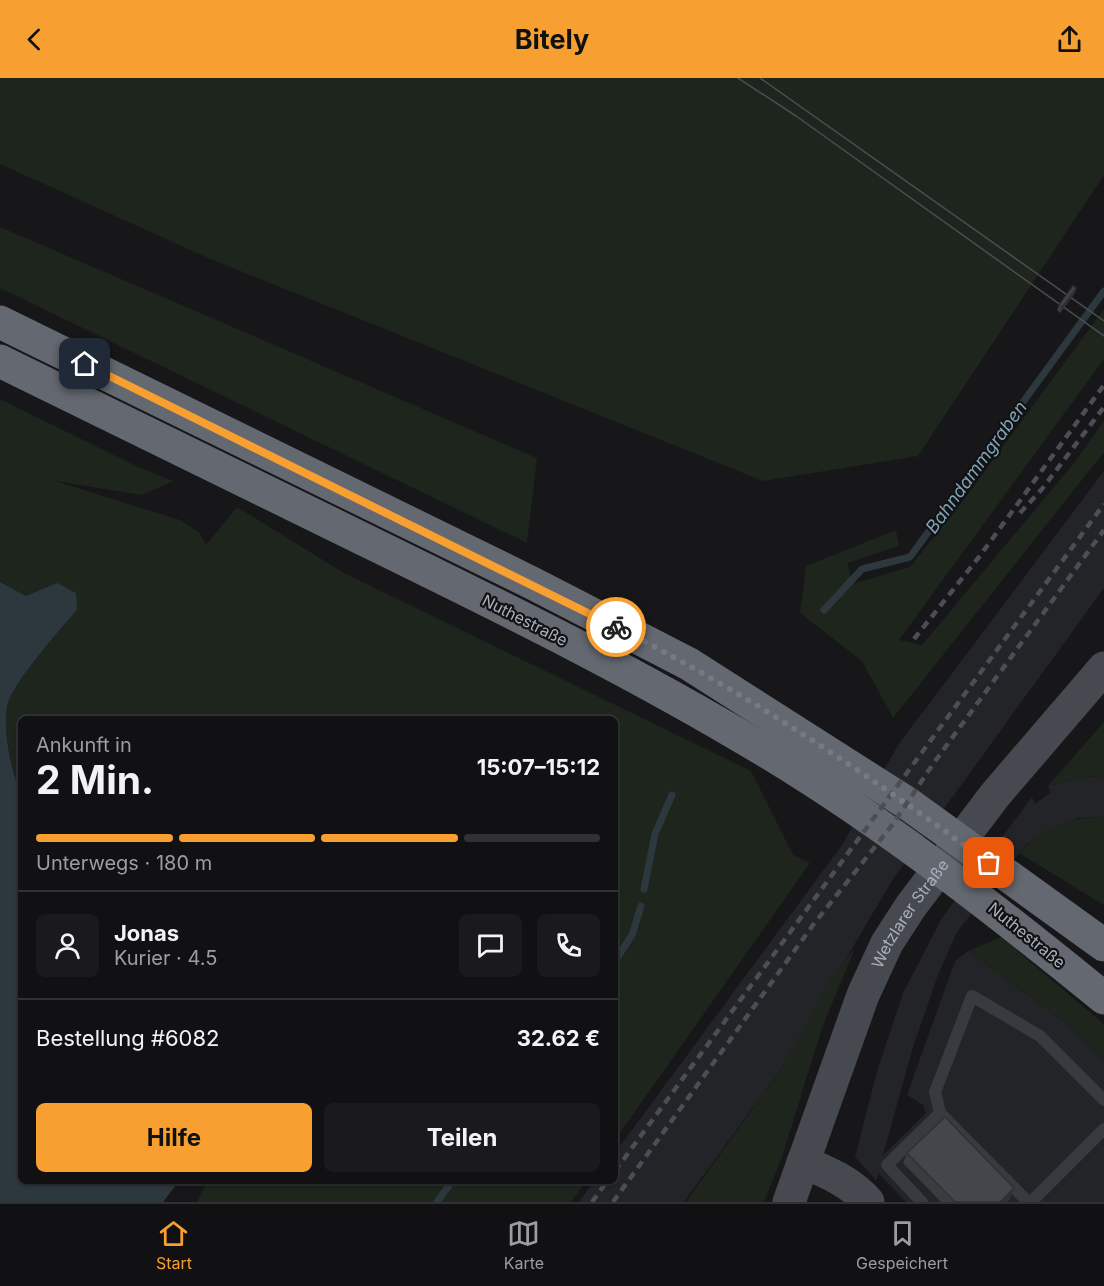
<!DOCTYPE html>
<html lang="de">
<meta charset="utf-8">
<style>
body{margin:0;font-family:Inter,sans-serif;background:#1a1a1c;color:#f1f3f6;height:100vh;display:flex;flex-direction:column;font-size:22px;white-space:nowrap}
*{box-sizing:border-box;margin:0}
p{font-size:20px;color:#9c9da0}
.icon{flex:none;width:33px;height:33px;fill:none;stroke:currentColor;stroke-width:2;stroke-linecap:round;stroke-linejoin:round}
.map{position:relative;flex:1;overflow:hidden}
.panel{position:absolute;left:18px;top:638px;width:600px;height:468px;display:flex;flex-direction:column;background:#111113;border-radius:9px;box-shadow:0 2px 4px #0004,0 0 0 2px #303133}
.panel>*{flex:none}
.pin{position:absolute;display:grid;place-items:center;width:51px;height:51px;color:#fff;margin:-26px;border-radius:12px;box-shadow:0 3px 9px #0006}
.courier{position:absolute;display:grid;place-items:center;width:60px;height:60px;margin:-30px;border:4px solid #f89f31;border-radius:50%;background:#fff;color:#222;box-shadow:0 2px 8px #0007}
.headline em{font-style:normal;font-weight:700}
.headline div{display:flex;flex-direction:column-reverse}
.headline{display:flex;align-items:center;justify-content:space-between;height:102px;padding:0 18px}
h1{font-size:39px;font-weight:700;line-height:45px}
.bar{display:grid;grid-template-columns:repeat(4,1fr);gap:9px 6px;align-content:center;height:72px;padding:0 18px}
.bar i{height:8px;border-radius:4px;background:#303133}
.bar .on{background:#f89f31}
.bar p{grid-column:span 4}
.line{display:flex;align-items:center;gap:15px;padding:0 18px;border-top:2px solid #303133}
.line div{flex:1}
.round{display:grid;place-items:center;flex:none;width:63px;height:63px;border-radius:9px;background:#1a1a1c}
.action{display:flex;gap:12px;margin-top:auto;padding:12px 18px}
.action a{flex:1;height:69px;border-radius:9px;background:#f89f31;color:#111;font-size:24px;font-weight:700;line-height:69px;text-align:center}
.action a+a{background:#1a1a1c;color:#f1f3f6}
header{display:flex;justify-content:space-between;align-items:center;height:78px;padding:0 18px;background:#f89f31;color:#111;font-size:27px;font-weight:700}
.tab-bar{display:flex;justify-content:space-around;align-items:center;height:84px;border-top:2px solid #303133;background:#111113;font-size:16px;color:#9c9da0}
.tab-bar a{display:grid;justify-items:center;gap:3px}
.tab-bar .on{color:#f89f31}
.map>svg:first-child{display:block}
</style>
<header><svg class="icon" aria-label="back" viewBox="0 0 24 24"><path d="M15 5l-7 7 7 7"/></svg>Bitely<svg class="icon" aria-label="share" viewBox="0 0 24 24"><path d="M12 15V3M7 8l5-5 5 5M5 13v7h14v-7"/></svg></header>
<div class="map">
<svg width="1104" height="1124" viewBox="0 0 1104 1124">
<rect width="100%" height="100%" fill="#171719"/>
<!-- built -->
<g fill="#232427">
<polygon points="1104,393 1104,510 893,801 781,991 684,1124 579,1124 594,1103 615,1102 615,1075 842,767 898,667"/>
<polygon points="1104,698 1104,739 1078,740 1027,765 957,854 938,897 913,969 883,1077 926,1035 923,1027 907,1017 955,883 968,873 1062,942 1104,985 1104,1124 906,1124 879,1096 876,1102 855,1079 878,990 903,915 942,840 1032,719 1035,726 1050,715 1048,708 1086,699"/>
</g>
<!-- green -->
<g fill="#1d251d">
<polygon points="0,0 1104,0 1104,97 918,378 763,403 208,180 0,86"/>
<polygon points="0,149 537,380 527,465 0,210"/>
<polygon points="1104,231 1104,281 899,562 922,567 1074,385 1104,343 1104,374 893,640 862,583 800,535 806,488 896,452 899,468 848,485 852,506 910,489 968,416"/>
<path d="M0,321l136,67 37,15 -31,14 -87,-14 125,39 19,12 7,13 31,-38 107,66 407,198 42,84 17,8 -195,277v-422h-594v80c-9,-30 -18,-59 -14,-91 3,-21 54,-79 70,-97l-51,-14 -26,-14z"/>
<polygon points="1104,644 1104,698 1086,699 1048,708"/>
<path d="M1104,739v88l-85,-52c23,-28 51,-35 85,-36z"/>
<polygon points="1001,859 1104,946 1104,985 1062,942 968,873"/>
<polygon points="855,870 822,950 782,1079 764,1124 686,1124 781,991 835,894"/>
<polygon points="208,1103 208,1102 586,1103 571,1124 197,1124"/>
</g>
<!-- water -->
<path fill="#2d383e" d="M0,504l26,14 31,-13 19,10 1,17c-16,18 -67,76 -70,97 -4,32 5,61 14,91v382l158,1 -16,21h-163z"/>
<g fill="none" stroke-linecap="round" stroke-linejoin="round">
<!-- stream -->
<g stroke="#2d383e" stroke-width="7">
<polyline points="824,532 862,491 910,479 1104,213"/>
<polyline points="644,811 655,756 672,717"/>
<polyline points="615,883 632,857 641,828"/>
<polyline points="437,1124 453,1102"/>
</g>
<!-- lane -->
<g stroke="#383a3f" stroke-width="12">
<polyline points="922,1124 887,1087 940,1035"/>
<polyline points="1028,1124 940,1035 935,1014 972,918 1040,958 1104,1022"/>
<polyline points="1031,1124 1104,1051"/>
</g>
<!-- secondary -->
<g stroke="#46494f" stroke-width="33">
<path d="M803,1084c24,10 48,20 65,40"/>
<path id="s1" d="M789,1124l74,-207 24,-52 24,-37 84,-111 109,-127"/>
</g>
<!-- highway -->
<g stroke="#646870" stroke-width="33">
<polyline points="0,244 534,506 689,586 907,725 1104,867"/>
<path d="M0,283c125,61 250,122 375,184 135,66 269,132 397,210 118,72 225,156 332,243"/>
</g>
<!-- tram -->
<g stroke="#4b4e54" stroke-width="1.5">
<polyline points="738,0 796,38 1104,258"/>
<polyline points="760,0 1104,243"/>
</g>
<!-- rail -->
<g stroke="#4b4e54" stroke-width="4.5" stroke-dasharray="8 6" stroke-linecap="butt">
<polyline points="1020,435 1042,411 1104,329"/>
<polyline points="914,561 979,479 1104,307"/>
<polyline points="615,1093 1104,426"/>
<polyline points="592,1124 608,1102"/>
<polyline points="613,1124 813,847 893,746 933,686 1104,452"/>
</g>
</g>
<!-- wall -->
<g fill="#3a3c40">
<polygon points="1076,210 1075,215 1060,235 1057,232 1059,227"/>
<polygon points="907,1075 1010,1121 1007,1124 941,1124 903,1085"/>
</g>
<!-- shaded-wall -->
<g fill="#2f3134">
<polygon points="1076,210 1075,215 1060,235 1062,229"/>
<polygon points="1014,1110 1010,1121 1007,1124 1000,1124"/>
</g>
<!-- building -->
<g fill="#43464a" stroke="#2f3134" stroke-width="1.5">
<polygon points="1073,208 1076,210 1062,229 1059,227"/>
<polygon points="945,1039 1014,1110 1000,1124 955,1124 907,1075"/>
</g>
<g fill="none" stroke-linecap="round" stroke-linejoin="round">
<!-- done -->
<path stroke="#767a82" stroke-width="6" stroke-dasharray="0 10.8" d="M616,549c132,66 254,149 373,236"/>
<!-- route -->
<polyline stroke="#f89f31" stroke-width="8" points="85,286 616,549"/>
</g>
<g text-anchor="middle" dominant-baseline="central" stroke-width="4.5" stroke-linejoin="round" paint-order="stroke">
<!-- street labels -->
<g font-size="16" fill="#a9b0ba" stroke="#121215">
<text transform="translate(525 542) rotate(27)">Nuthestraße</text>
<text stroke="none"><textPath href="#s1" startOffset="314">Wetzlarer Straße</textPath></text>
<text transform="translate(1027 857) rotate(39)">Nuthestraße</text>
</g>
<!-- water labels -->
<g font-size="18" font-style="italic" fill="#7fa2b6" stroke="#121215">
<text transform="translate(976 389) rotate(-54)">Bahndammgraben</text>
</g>
</g>
</svg>
<div class="pin" style="left:989px;top:785px;background:#ea580c"><svg class="icon" aria-label="bag" viewBox="0 0 24 24"><path d="M5 8h14l-1 12H6zM9 8a3 3 0 0 1 6 0"/></svg></div>
<div class="pin" style="left:85px;top:286px;background:#1f2937"><svg class="icon" aria-label="home" viewBox="0 0 24 24"><path d="M3 11l9-7 9 7M6 9v11h12V9"/></svg></div>
<div class="courier" style="left:616px;top:549px"><svg class="icon" aria-label="bike" viewBox="0 0 24 24"><circle cx="6" cy="16" r="4"/><circle cx="18" cy="16" r="4"/><path d="M6 16l4-8h5l3 8M10 8l3 8H6M13 5h3"/></svg></div>
<section class="panel">
<div class="headline"><div><h1>2 Min.</h1><p>Ankunft in</p></div><em>15:07–15:12</em></div>
<div class="bar"><i class="on"></i><i class="on"></i><i class="on"></i><i></i><p>Unterwegs · 180 m</p></div>
<div class="line" style="height:108px"><a class="round"><svg class="icon" aria-label="person" viewBox="0 0 24 24"><circle cx="12" cy="8" r="4"/><path d="M4 21q1-7 8-7t8 7"/></svg></a><div><b>Jonas</b><p>Kurier · 4.5</p></div><a class="round"><svg class="icon" aria-label="chat" viewBox="0 0 24 24"><path d="M4 5h16v11H9l-5 4z"/></svg></a><a class="round"><svg class="icon" aria-label="phone" viewBox="0 0 24 24"><path d="M5 4h4l2 5-3 2q2 4 5 5l2-3 5 2v4C11 20 4 13 5 4z"/></svg></a></div>
<div class="line" style="height:78px"><div>Bestellung #6082</div><b>32.62 €</b></div>
<div class="action"><a>Hilfe</a><a>Teilen</a></div>
</section>
</div>
<nav class="tab-bar">
<a class="on"><svg class="icon" aria-label="home" viewBox="0 0 24 24"><path d="M3 11l9-7 9 7M6 9v11h12V9"/></svg>Start</a>
<a><svg class="icon" aria-label="map" viewBox="0 0 24 24"><path d="M3 6l6-2 6 2 6-2v14l-6 2-6-2-6 2zM9 4v14M15 6v14"/></svg>Karte</a>
<a><svg class="icon" aria-label="saved" viewBox="0 0 24 24"><path d="M7 4h10v16l-5-4-5 4z"/></svg>Gespeichert</a>
</nav>
